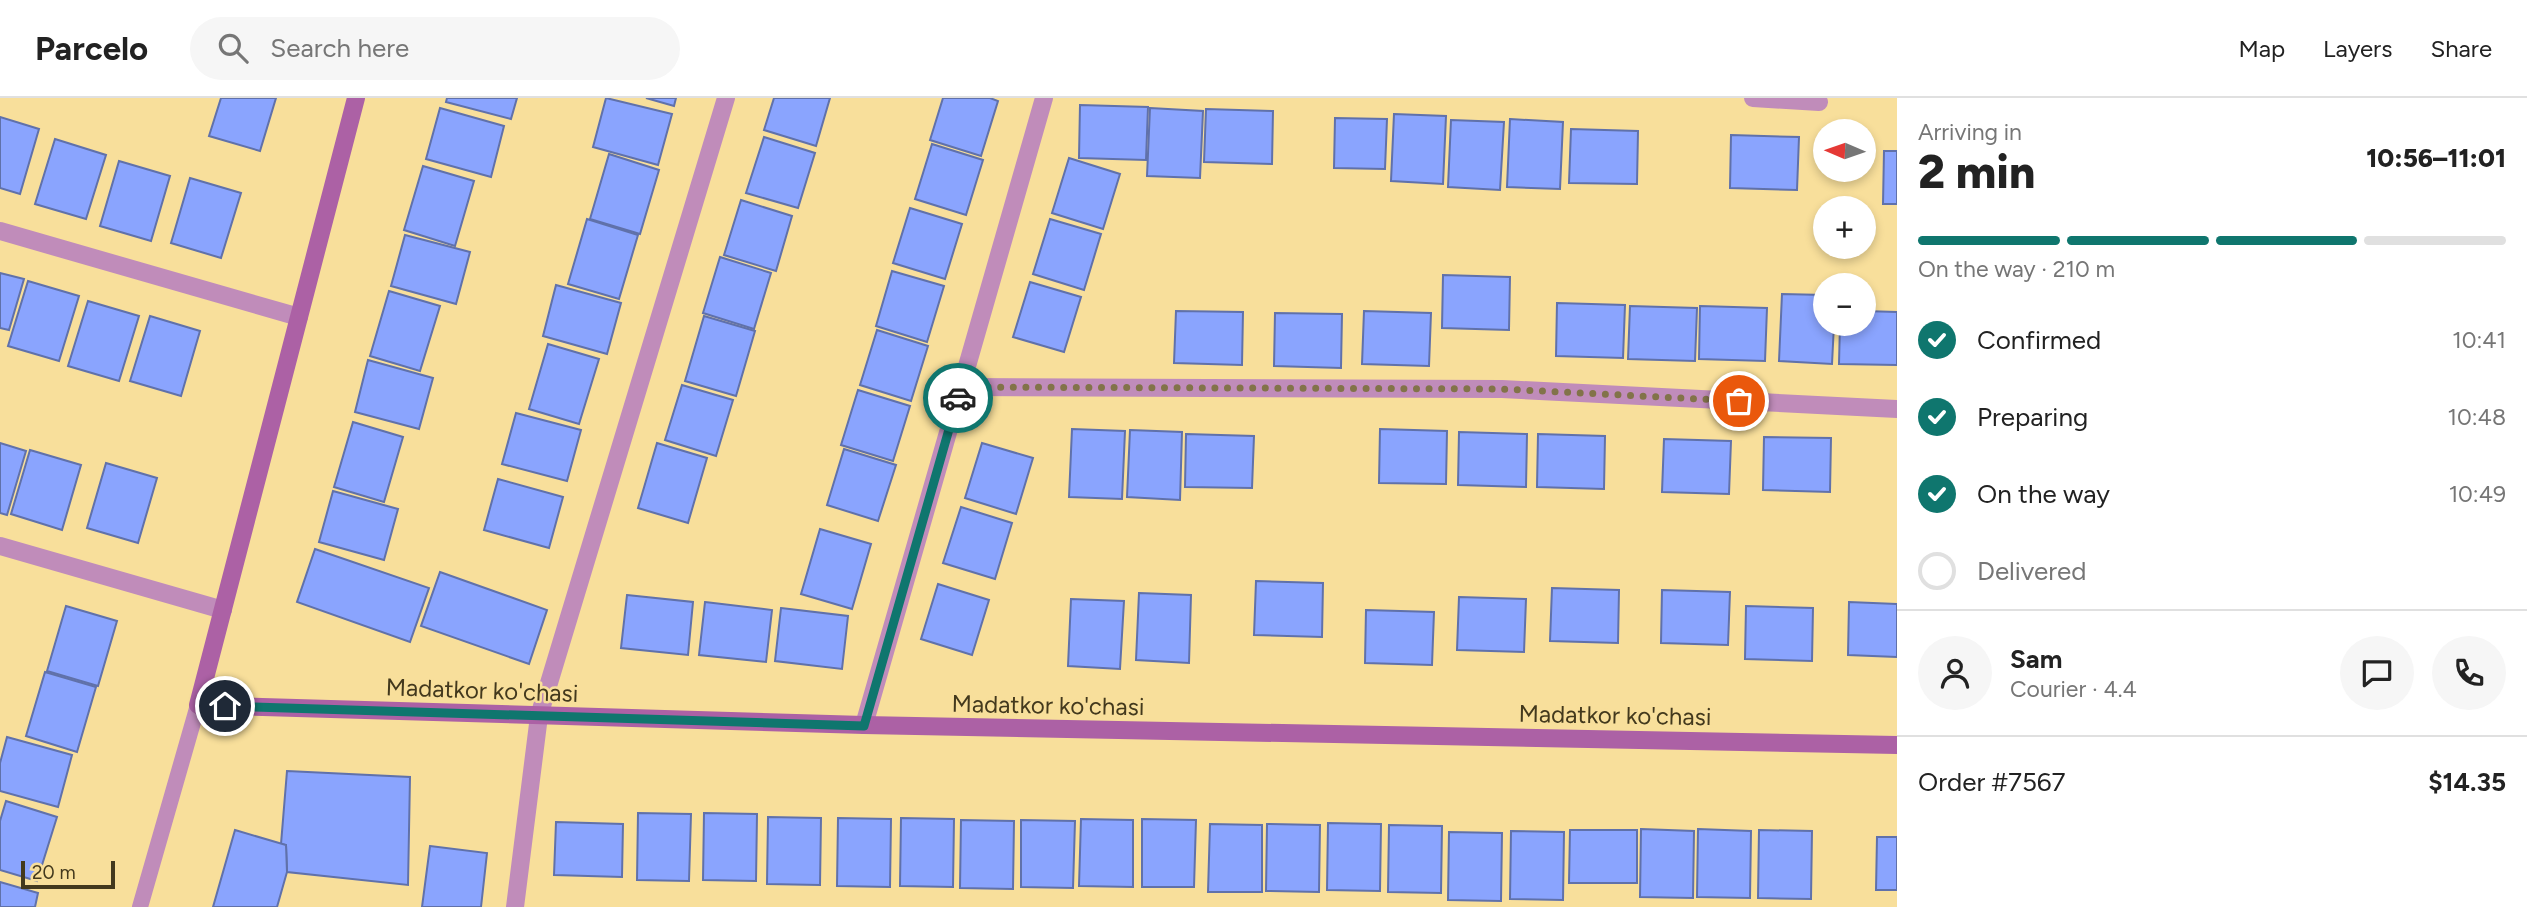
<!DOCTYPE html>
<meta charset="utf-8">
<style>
body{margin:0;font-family:Figtree,sans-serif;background:#f6f6f6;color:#222;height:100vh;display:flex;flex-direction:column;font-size:26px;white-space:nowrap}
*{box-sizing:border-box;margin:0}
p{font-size:23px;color:#767676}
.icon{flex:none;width:38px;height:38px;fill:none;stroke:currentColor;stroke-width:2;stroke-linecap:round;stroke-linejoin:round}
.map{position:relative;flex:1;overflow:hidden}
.drawer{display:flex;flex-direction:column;background:#fff;width:630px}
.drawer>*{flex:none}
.needle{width:46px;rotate:272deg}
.tools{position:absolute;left:1813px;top:21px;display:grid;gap:14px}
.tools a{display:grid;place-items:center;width:63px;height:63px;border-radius:50%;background:#fff;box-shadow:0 4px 10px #0003;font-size:35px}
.scale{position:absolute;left:21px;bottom:18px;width:94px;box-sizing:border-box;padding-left:7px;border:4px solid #43391d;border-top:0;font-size:19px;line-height:24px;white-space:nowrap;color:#43391d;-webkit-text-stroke:5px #f8df9b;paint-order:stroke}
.pin{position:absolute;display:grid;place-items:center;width:60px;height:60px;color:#fff;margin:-30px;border:4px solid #fff;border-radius:50%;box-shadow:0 2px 7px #0007}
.courier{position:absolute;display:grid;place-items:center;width:70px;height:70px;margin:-35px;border:5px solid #0f766e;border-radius:50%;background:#fff;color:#222;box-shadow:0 2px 9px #0007}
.overview em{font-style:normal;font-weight:800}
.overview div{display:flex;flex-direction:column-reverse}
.overview{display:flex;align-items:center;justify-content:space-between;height:119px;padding:0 21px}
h1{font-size:46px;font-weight:800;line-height:52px}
.bar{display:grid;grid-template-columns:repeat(4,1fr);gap:10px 7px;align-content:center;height:84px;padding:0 21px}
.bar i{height:9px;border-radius:5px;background:#e0e0e0}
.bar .current{background:#0f766e}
.bar p{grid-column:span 4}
.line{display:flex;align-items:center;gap:18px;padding:0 21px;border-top:2px solid #e0e0e0}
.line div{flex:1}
.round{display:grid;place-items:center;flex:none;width:74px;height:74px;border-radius:37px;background:#f6f6f6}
ol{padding:0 21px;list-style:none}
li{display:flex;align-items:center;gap:21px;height:77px}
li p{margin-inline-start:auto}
li .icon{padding:7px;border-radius:50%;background:#0f766e;color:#fff;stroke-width:4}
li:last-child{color:#767676}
li i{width:38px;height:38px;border:4px solid #e0e0e0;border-radius:50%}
header{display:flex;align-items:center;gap:42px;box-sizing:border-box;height:98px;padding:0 35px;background:#fff;border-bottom:2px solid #e0e0e0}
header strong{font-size:33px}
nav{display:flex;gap:38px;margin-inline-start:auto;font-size:24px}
.search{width:490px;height:63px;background:#f6f6f6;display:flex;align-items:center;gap:18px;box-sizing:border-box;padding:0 24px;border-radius:38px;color:#767676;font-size:26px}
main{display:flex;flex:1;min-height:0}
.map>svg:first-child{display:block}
</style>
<header>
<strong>Parcelo</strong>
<div class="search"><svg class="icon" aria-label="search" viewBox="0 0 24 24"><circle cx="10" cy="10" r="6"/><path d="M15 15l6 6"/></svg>Search here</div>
<nav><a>Map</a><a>Layers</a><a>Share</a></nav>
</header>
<main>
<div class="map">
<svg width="1897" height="809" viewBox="0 0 1897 809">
<rect width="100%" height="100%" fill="#f8df9b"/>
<!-- building -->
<g fill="#8aa4fe" stroke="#6071aa" stroke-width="2">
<polygon points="221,0 276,0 260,53 209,38"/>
<polygon points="447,0 517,0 511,21 446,4"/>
<polygon points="606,0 672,16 658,67 593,49"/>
<polygon points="646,0 676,0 674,8"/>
<polygon points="774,0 830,0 816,48 764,32"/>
<polygon points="943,0 990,0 998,3 981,58 930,42"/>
<polygon points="1080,7 1148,9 1146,62 1079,60"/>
<polygon points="440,10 504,28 491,79 426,61"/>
<polygon points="1150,10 1203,13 1200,80 1147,78"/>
<polygon points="1206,11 1273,13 1272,66 1204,64"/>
<polygon points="1394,16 1446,18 1443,86 1391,83"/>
<polygon points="0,19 39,31 20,96 0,90"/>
<polygon points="1335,20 1387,21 1385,71 1334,70"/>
<polygon points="1510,21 1563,24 1560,91 1507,89"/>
<polygon points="1451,22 1504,24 1500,92 1448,89"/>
<polygon points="1571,31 1638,33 1637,86 1569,85"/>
<polygon points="1731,37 1799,39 1797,92 1730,90"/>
<polygon points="764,39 815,55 798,110 746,95"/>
<polygon points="55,41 106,57 86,121 35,106"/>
<polygon points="932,46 983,62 966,117 915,101"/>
<polygon points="1884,53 1897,53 1897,106 1883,106"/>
<polygon points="609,56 659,72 640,136 590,121"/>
<polygon points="1069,60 1120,76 1103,131 1052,115"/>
<polygon points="119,63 170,78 151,143 100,128"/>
<polygon points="423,68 474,83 455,148 404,132"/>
<polygon points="190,80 241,95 221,160 171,145"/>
<polygon points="741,102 792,118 776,173 724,157"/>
<polygon points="910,110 962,126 945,181 893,165"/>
<polygon points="587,121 638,137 619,201 568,186"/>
<polygon points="1050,121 1101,136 1084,192 1033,176"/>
<polygon points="405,137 470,154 456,206 391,188"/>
<polygon points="720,159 771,175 754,231 703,215"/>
<polygon points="892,173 944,188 927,244 876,228"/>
<polygon points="0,175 24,181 9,232 0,230"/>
<polygon points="1443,177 1510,179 1509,232 1442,230"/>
<polygon points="28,183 79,198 59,263 8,248"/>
<polygon points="1030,184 1081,199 1064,254 1013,239"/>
<polygon points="556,187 621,205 607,256 543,238"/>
<polygon points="389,193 440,208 420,273 370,258"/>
<polygon points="1782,196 1825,197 1825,226 1834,226 1832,266 1779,263"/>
<polygon points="88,203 139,218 119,283 68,268"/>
<polygon points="1557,205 1625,207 1623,260 1556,258"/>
<polygon points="1630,208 1697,210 1695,263 1628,261"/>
<polygon points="1700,208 1767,210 1765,263 1699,261"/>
<polygon points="1176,213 1243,214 1242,267 1174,265"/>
<polygon points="1364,213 1431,215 1429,268 1362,266"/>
<polygon points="1864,213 1897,214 1897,267 1839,266 1840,226 1864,226"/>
<polygon points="1275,215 1342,216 1341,270 1274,268"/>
<polygon points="150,218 200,233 181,298 130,283"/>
<polygon points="704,218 755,233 736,298 685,283"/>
<polygon points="877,232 928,248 911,303 860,287"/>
<polygon points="548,246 599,261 579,326 529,311"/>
<polygon points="368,262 433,280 419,331 355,314"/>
<polygon points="682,287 733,302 716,358 665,342"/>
<polygon points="858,292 910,308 893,363 841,347"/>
<polygon points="516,315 581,332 567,383 502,366"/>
<polygon points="353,324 403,339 384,404 334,389"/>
<polygon points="1072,331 1125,333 1122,401 1069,399"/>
<polygon points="1380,331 1447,333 1446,386 1379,385"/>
<polygon points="1130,332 1182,334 1180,402 1127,399"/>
<polygon points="1459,334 1527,336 1526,389 1458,387"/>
<polygon points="1186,336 1254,338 1252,390 1185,389"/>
<polygon points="1538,336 1605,338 1604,391 1537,389"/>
<polygon points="1764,339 1831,340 1830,394 1763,392"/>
<polygon points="1664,341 1731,343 1729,396 1662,394"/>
<polygon points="0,345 26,353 7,417 0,415"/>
<polygon points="657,345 707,360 688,425 638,410"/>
<polygon points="982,345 1033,360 1016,416 965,400"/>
<polygon points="844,351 896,367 878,423 827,407"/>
<polygon points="30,352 81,367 62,432 11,416"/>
<polygon points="106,365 157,380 138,445 87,430"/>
<polygon points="498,381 563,399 549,450 484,432"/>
<polygon points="333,393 398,411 384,462 319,444"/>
<polygon points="961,409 1012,425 995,481 943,465"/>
<polygon points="820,431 871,446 852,511 801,496"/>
<polygon points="315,451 429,490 410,544 297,504"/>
<polygon points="440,474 547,512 529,566 421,528"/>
<polygon points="1256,483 1323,485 1322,539 1254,537"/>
<polygon points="938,486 989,502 972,557 921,541"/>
<polygon points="1552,490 1619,492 1618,545 1550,543"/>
<polygon points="1662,492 1730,494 1728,547 1661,545"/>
<polygon points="1139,495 1191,497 1189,565 1136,562"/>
<polygon points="627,497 693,504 688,557 621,550"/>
<polygon points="1459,499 1526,501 1524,554 1457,552"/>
<polygon points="1071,501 1124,503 1120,571 1068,568"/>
<polygon points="705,504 772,512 766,564 699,557"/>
<polygon points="1849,504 1897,506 1897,559 1848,557"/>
<polygon points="66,508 117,523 98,588 47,573"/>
<polygon points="1746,508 1813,510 1812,563 1745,561"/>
<polygon points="781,510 848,518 842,571 775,563"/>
<polygon points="1366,512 1434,514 1432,567 1365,565"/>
<polygon points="45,574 96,589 77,654 26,638"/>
<polygon points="7,639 72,657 58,709 0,693 0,665"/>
<polygon points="287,673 410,679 408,787 287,774 286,747 281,746"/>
<polygon points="6,703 57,719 37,783 0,772 0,723"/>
<polygon points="638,715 691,716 689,783 637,782"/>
<polygon points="704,715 757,716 756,783 703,782"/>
<polygon points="768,719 821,720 820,787 767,786"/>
<polygon points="838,720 891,721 890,789 837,788"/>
<polygon points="901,720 954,721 953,789 900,788"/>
<polygon points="1081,721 1133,722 1133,789 1079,788"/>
<polygon points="1142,721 1196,722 1194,789 1142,789"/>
<polygon points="961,722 1014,723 1013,791 960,790"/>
<polygon points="1021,722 1075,723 1073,790 1021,789"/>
<polygon points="556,724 623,726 622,779 554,777"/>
<polygon points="1328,725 1381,726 1380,793 1327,792"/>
<polygon points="1210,726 1262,727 1262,794 1208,794"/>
<polygon points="1267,726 1320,727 1319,794 1266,793"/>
<polygon points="1389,727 1442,728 1441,795 1388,794"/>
<polygon points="1641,731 1694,733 1693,800 1640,799"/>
<polygon points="1698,731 1751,733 1750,800 1697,799"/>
<polygon points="235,732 286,747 287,774 277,809 213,809"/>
<polygon points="1570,732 1637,732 1637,785 1569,785"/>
<polygon points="1759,732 1812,733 1811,801 1758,800"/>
<polygon points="1511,733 1564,734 1563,802 1510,801"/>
<polygon points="1449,734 1502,735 1501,803 1448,802"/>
<polygon points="1877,739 1897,739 1897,792 1876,792"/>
<polygon points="430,748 487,755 481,809 422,809"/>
<polygon points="0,784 38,795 35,809 0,809"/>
</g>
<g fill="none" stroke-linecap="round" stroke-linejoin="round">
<!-- lane -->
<polyline stroke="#c08cba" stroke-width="16" points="140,809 198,607"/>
<!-- street -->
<g stroke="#c08cba" stroke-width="18">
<polyline points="1753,0 1819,4"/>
<polyline points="0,133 299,219"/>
<polyline points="962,289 1502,291 1897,311"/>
<polyline points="0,448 223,512"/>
<polyline points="864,627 1044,0"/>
<polyline points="515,809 539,618 726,0"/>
</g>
<!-- secondary -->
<polyline stroke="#ac61a5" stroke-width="18" points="356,0 198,607 864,627 1897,647"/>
</g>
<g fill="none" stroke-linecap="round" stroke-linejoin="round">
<!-- done -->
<polyline stroke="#827349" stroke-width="7" stroke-dasharray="0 12.6" points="958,300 962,289 1502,291 1739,303"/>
<!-- route -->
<polyline stroke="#0f766e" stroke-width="9" points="225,608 864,628 958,300"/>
</g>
<g text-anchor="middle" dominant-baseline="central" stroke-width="5" stroke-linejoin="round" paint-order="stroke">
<!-- street labels -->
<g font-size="24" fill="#43391d" stroke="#f8df9b">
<text transform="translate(482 592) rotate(2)">Madatkor ko'chasi</text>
<text transform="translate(1048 607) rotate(1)">Madatkor ko'chasi</text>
<text transform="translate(1615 617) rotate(1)">Madatkor ko'chasi</text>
</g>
</g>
</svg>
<div class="tools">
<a><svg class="needle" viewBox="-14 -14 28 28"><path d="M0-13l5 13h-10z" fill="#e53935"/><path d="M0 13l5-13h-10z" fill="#767676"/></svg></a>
<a>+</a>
<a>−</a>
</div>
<div class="scale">20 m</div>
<div class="pin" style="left:1739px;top:303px;background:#ea580c"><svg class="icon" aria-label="bag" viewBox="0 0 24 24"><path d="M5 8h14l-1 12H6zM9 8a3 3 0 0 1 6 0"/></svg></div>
<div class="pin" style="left:225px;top:608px;background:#1f2937"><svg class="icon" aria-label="home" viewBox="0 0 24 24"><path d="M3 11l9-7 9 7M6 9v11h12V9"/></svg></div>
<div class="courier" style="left:958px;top:300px"><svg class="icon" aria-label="car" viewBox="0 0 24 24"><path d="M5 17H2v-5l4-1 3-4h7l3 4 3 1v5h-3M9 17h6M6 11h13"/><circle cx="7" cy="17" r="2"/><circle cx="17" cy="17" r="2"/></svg></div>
</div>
<section class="drawer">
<div class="overview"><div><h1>2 min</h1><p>Arriving in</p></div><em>10:56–11:01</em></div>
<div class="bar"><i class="current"></i><i class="current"></i><i class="current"></i><i></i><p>On the way · 210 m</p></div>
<ol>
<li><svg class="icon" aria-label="check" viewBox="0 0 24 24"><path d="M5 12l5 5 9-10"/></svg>Confirmed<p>10:41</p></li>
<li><svg class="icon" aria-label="check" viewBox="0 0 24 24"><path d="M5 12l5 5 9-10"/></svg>Preparing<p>10:48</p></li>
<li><svg class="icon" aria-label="check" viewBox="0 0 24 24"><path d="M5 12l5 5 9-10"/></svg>On the way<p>10:49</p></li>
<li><i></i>Delivered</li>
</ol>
<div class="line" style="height:126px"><a class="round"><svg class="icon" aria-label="person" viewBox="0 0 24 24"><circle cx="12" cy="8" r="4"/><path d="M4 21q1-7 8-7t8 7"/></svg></a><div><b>Sam</b><p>Courier · 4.4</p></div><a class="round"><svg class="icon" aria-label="chat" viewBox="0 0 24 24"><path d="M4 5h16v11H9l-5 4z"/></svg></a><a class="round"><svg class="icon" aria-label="phone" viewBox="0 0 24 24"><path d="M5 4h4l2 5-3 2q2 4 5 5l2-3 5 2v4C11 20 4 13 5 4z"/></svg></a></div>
<div class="line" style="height:91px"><div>Order #7567</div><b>$14.35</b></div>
</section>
</main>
